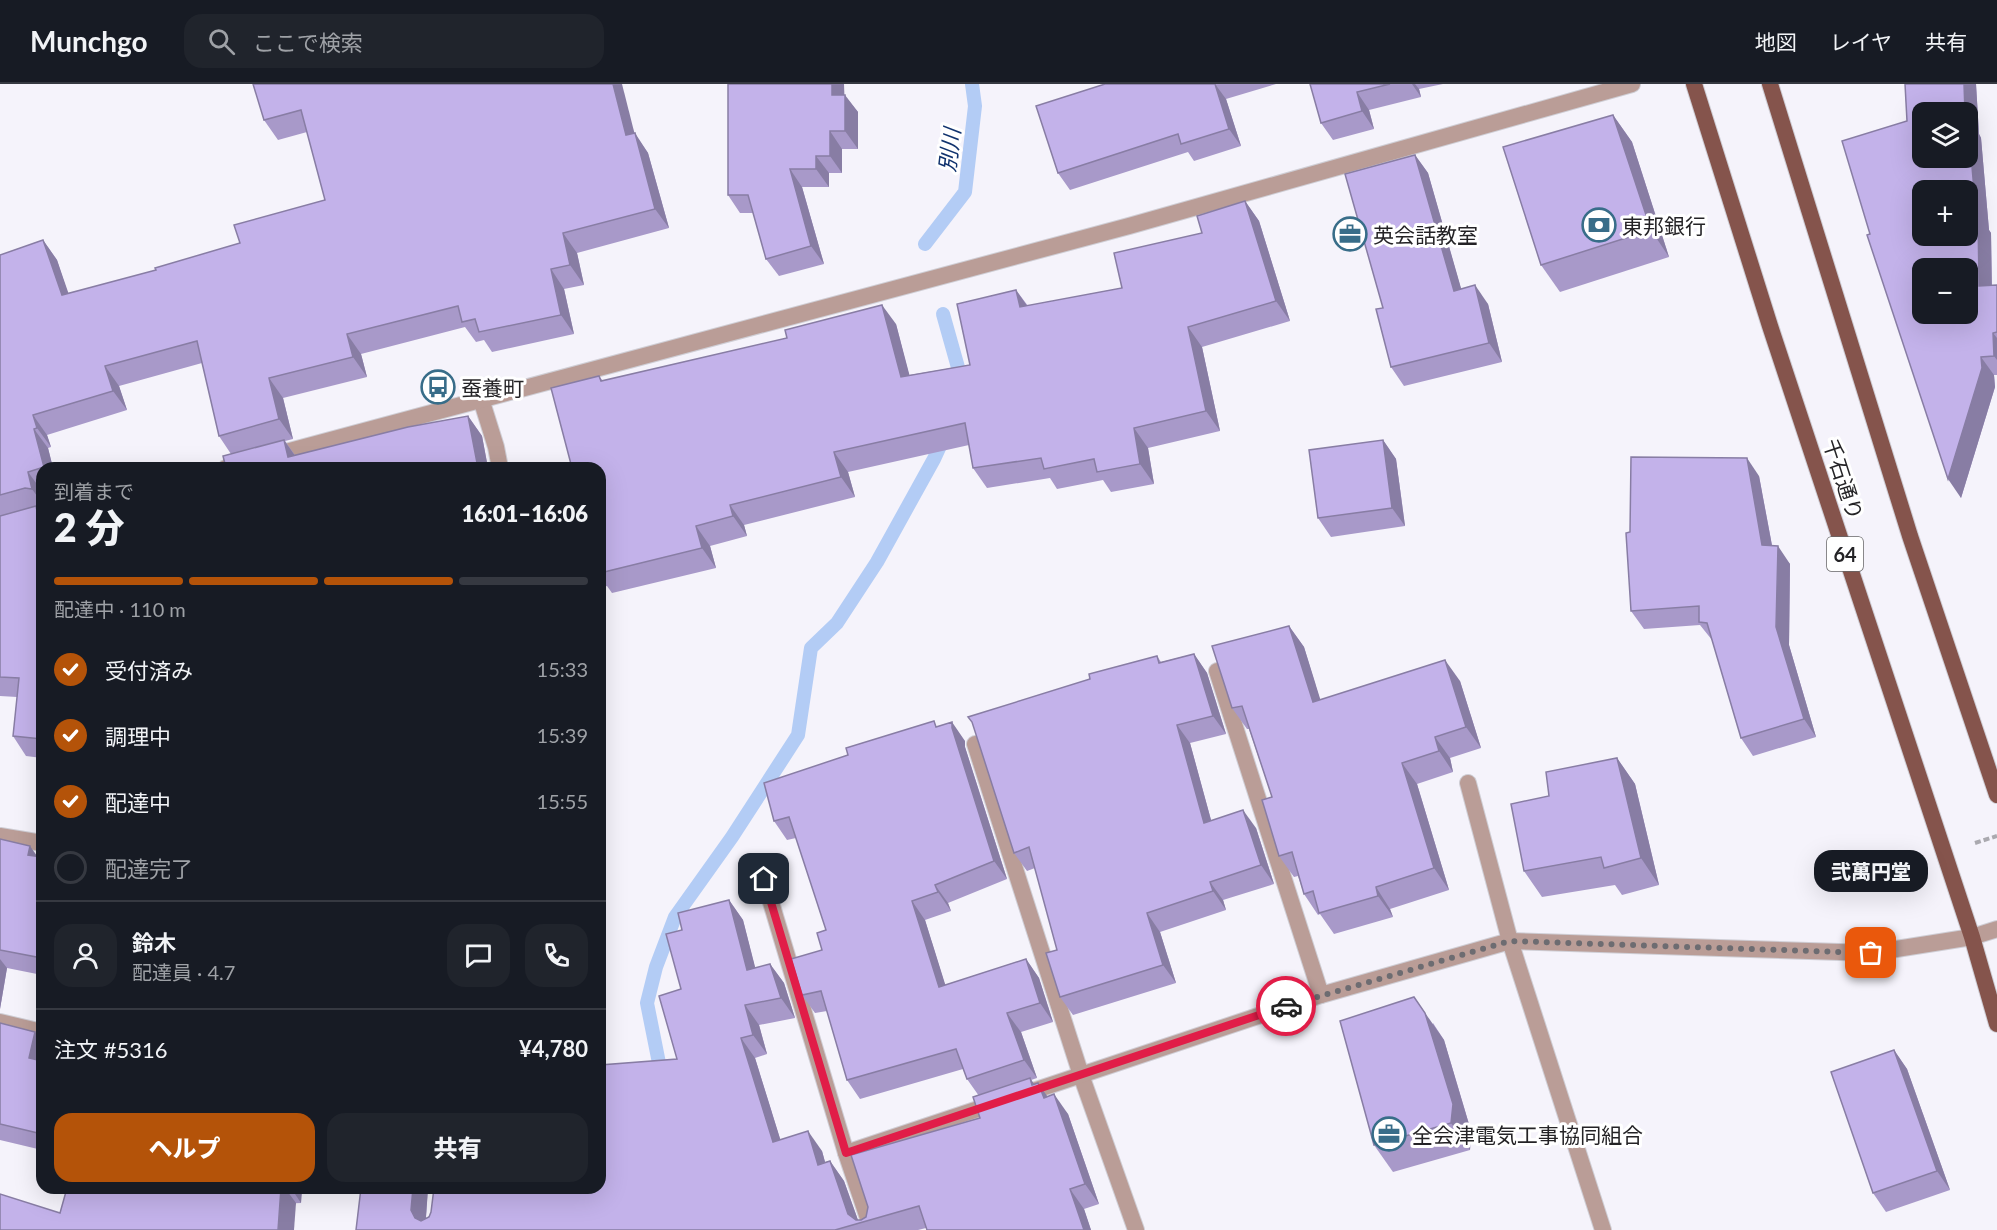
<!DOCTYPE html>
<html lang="ja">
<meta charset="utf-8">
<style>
body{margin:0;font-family:Lato,"Noto Sans JP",sans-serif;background:#20242c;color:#f1f3f6;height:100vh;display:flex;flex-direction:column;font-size:22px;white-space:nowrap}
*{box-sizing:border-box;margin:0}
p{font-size:20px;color:#9ea1a6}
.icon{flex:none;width:33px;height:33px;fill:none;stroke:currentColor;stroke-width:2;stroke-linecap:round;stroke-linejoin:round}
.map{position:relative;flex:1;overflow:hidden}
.side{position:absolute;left:36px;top:378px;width:570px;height:732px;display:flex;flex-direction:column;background:#171b24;border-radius:18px;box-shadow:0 6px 24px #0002}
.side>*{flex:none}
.controls{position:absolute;left:1912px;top:18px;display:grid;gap:12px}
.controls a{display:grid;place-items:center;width:66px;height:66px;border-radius:12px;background:#171b24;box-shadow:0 6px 24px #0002;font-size:30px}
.pin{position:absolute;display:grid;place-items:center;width:51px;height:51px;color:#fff;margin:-26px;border-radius:12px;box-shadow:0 3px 9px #0006}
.courier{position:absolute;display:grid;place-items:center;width:60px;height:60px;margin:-30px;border:4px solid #e11d48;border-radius:50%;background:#fff;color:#222;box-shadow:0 2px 8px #0007}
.bubble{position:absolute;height:42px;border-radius:18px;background:#171b24;box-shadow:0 6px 24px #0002;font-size:20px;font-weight:800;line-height:42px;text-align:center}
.headline em{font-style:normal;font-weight:800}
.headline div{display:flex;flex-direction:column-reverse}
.headline{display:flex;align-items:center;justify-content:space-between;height:102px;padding:0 18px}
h1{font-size:39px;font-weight:800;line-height:45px}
.bar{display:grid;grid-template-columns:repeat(4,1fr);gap:9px 6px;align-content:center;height:72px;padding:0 18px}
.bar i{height:8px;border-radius:4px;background:#363941}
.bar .current{background:#b45309}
.bar p{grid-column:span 4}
.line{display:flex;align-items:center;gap:15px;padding:0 18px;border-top:2px solid #363941}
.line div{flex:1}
.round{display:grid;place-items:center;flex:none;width:63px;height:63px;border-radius:18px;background:#20242c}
ol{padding:0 18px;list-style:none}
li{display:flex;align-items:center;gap:18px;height:66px}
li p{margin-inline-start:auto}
li .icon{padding:6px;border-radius:50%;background:#b45309;color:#fff;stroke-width:4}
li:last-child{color:#9ea1a6}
li i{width:33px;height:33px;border:3px solid #363941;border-radius:50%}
.primary-button{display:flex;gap:12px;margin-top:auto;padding:12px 18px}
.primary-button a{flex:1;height:69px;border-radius:18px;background:#b45309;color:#fff;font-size:24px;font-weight:800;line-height:69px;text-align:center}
.primary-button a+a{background:#20242c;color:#f1f3f6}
header{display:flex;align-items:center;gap:36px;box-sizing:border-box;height:84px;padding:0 30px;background:#171b24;border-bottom:2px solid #363941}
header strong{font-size:28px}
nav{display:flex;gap:33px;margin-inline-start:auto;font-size:21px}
.search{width:420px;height:54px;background:#20242c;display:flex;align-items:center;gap:15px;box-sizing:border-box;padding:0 21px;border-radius:18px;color:#9ea1a6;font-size:22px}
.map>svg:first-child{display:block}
</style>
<header>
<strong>Munchgo</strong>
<div class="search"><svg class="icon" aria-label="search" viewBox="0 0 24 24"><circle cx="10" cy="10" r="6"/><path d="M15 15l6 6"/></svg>ここで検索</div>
<nav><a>地図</a><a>レイヤ</a><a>共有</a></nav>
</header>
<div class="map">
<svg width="1997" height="1146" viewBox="0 0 1997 1146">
<rect width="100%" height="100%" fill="#f5f3fb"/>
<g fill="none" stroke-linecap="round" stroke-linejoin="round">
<!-- stream -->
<g stroke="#b3ccf5" stroke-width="14">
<polyline points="925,160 965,108 975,22 972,0"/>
<polyline points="943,230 959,287 960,302"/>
<polyline points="662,994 647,919 656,883 675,833 732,753 798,651 811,564 837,539 877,478 934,375 945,351"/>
</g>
<defs>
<g id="minor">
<polyline points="481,315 496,363 500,384"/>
<polyline points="226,384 1129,142 1632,0"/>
<polyline points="1217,587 1321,911"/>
<polyline points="975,660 1081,991 1136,1146"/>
<polyline points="1468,699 1510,857 1603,1146"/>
<polyline points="0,752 42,759"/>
<polyline points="764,795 846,1069 872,1146"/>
<polyline points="0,938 42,948"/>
<polyline points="1021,1011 1321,911 1510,857 1871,869 1972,853 1997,845"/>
<polyline points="846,1069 996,1019"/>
</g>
<g id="primary">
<polyline points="1694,0 1770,242 1972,853 1997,940"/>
<polyline points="1770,0 1910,452 1997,711"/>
</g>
</defs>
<!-- minor casing -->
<use href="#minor" stroke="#cfced5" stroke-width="18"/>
<!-- primary casing -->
<use href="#primary" stroke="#cfced5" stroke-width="18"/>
<!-- path -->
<polyline stroke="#aaa9af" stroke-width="4" stroke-dasharray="6 3" stroke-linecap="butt" points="1975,759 1997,752"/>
<!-- minor -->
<use href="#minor" stroke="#ba9d97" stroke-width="16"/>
<!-- primary -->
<use href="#primary" stroke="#85544c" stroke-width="16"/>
</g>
<!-- wall -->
<g fill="#a899c9">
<polygon points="253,0 634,49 648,69 669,144 577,169 584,201 564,205 574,250 492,268 484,256 476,258 465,243 361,270 367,293 283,314 293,355 285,357 295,371 468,332 482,352 488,384 231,370 219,352 202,279 119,302 127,326 47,351 51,363 48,364 53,384 42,384 42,424 38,424 42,431 42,674 26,672 13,652 17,613 0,612 0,171 43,156 57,176 68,210 156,186 240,159 325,116 307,48 278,56 264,36"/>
<polygon points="728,0 844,0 844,11 858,28 858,65 842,65 842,89 829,89 829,103 802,103 824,180 779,192 766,175 753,129 740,129 728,111"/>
<polygon points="1105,0 1276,0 1226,15 1241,62 1194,77 1188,68 1070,106 1058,89"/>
<polygon points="1310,0 1443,0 1419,5 1421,13 1369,26 1374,45 1333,56 1321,39"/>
<polygon points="1905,0 1976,0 1979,50 1981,54 1989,146 1991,149 1992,201 1997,201 1997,291 1994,291 1995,303 1961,414 1870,150 1907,37"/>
<polygon points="1613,31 1632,58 1669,173 1560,208 1541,181"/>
<polygon points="1415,71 1428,89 1461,205 1488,220 1502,278 1404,302 1391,283 1383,224"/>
<polygon points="1245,117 1259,137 1290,237 1202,263 1220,347 1148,364 1154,400 1111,408 1103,396 1057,405 1050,394 987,404 973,384 969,361 848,388 855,413 744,441 747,452 710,462 716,484 612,509 607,502 600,504 599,292 603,297 896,240 909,291 970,281 1016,206 1028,222 1122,204 1202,149"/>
<polygon points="1383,356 1396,375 1405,442 1331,453 1318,434"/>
<polygon points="1759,392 1772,461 1790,480 1789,561 1816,653 1753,672 1741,654 1712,556 1700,541 1644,545 1631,527 1630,448"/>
<polygon points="1289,542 1304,563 1320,616 1460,597 1481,664 1450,674 1453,688 1417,700 1449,806 1390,825 1393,833 1334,850 1320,830 1318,831 1304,810 1298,792 1294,793 1279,772 1272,713 1249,645 1247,645 1232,624"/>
<polygon points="1194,570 1207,589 1226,650 1190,659 1211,736 1256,744 1274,800 1223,816 1226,826 1160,848 1176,899 1073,931 1060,913 1057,866 1035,784 1027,787 1014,769 1090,595 1157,572 1161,578"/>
<polygon points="938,642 965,657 965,663 1007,795 948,819 951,827 925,836 945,901 1026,875 1039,894 1053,938 1021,948 1037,994 1031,996 1034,1001 1047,1013 1068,1030 1099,1120 1084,1125 1091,1146 927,1146 926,1144 918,1146 356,1146 361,1104 428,1104 426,1134 677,975 681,905 682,846 729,816 743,836 755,884 770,880 784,899 795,934 759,941 767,970 755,974 780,1055 822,1067 825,1078 830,1077 844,1097 858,1136 861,1136 866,1133 980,1034 979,1012 967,995 963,985 860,1015 847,996 827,927 815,929 802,911 822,866 826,846 796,754 787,756 774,737"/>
<polygon points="1617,674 1635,700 1659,801 1622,811 1615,801 1542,813 1524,787 1549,712"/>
<polygon points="0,755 37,773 42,773 42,891 7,884 0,925"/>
<polygon points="0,939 42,957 42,1066 0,1056"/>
<polygon points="1433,939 1444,956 1471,1047 1470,1066 1393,1088 1374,1061"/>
<polygon points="1894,966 1907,985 1950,1106 1886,1128 1873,1109"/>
<polygon points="67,1104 302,1104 301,1119 60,1129"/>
</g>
<!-- shaded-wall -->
<g fill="#887da4">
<polygon points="613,0 622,0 640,71 626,51"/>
<polygon points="832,0 844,0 845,28 832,11"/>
<polygon points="1215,0 1226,15 1241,62 1229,45"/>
<polygon points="1412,0 1415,0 1419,5 1421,13"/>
<polygon points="1964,0 1976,0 1979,50 1981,54 1989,146 1991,149 1992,221 1979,202 1976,130 1968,38 1968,28 1965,28"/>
<polygon points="1357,8 1369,26 1374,45 1362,27"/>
<polygon points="845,11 858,28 858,65 845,47"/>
<polygon points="1613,31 1632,58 1669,173 1651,146"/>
<polygon points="830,47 842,65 842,89 830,72"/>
<polygon points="635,49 648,69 669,144 655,125"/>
<polygon points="1415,71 1428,89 1467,225 1454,207"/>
<polygon points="816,72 829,89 829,103 816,85"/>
<polygon points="790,85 802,103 824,180 811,162"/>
<polygon points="1245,117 1259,137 1290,237 1276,217"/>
<polygon points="563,149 577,169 584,201 570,181"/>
<polygon points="43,156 57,176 76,231 62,211"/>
<polygon points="551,185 564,205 574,250 561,231"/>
<polygon points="1475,201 1488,220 1502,278 1489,259"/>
<polygon points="1016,206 1030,226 1020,223"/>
<polygon points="882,221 896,240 915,312 901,293"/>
<polygon points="1188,243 1202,263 1220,347 1206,327"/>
<polygon points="1993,249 1997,254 1997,276 1994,272"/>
<polygon points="347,250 361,270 367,293 353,273"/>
<polygon points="1981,273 1994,291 1995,303 1961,414 1948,395"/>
<polygon points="105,282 119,302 127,326 113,307"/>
<polygon points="269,294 283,314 293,355 279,335"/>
<polygon points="33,331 47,351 51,363 37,344"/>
<polygon points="468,332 482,352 488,384 478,384"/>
<polygon points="1134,344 1148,364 1154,400 1140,380"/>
<polygon points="34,345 48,364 53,384 45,384 44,383"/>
<polygon points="284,356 298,376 288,373"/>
<polygon points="1383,356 1396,375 1405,442 1392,424"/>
<polygon points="834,368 848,388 855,413 841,393"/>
<polygon points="1747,374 1759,392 1775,478 1762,461"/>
<polygon points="28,388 42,407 42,419 32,405"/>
<polygon points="730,421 744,441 747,452 733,432"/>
<polygon points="36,422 42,431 42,451"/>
<polygon points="696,442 710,462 716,484 702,464"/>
<polygon points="1778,462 1790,480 1789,561 1816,653 1804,635 1776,543"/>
<polygon points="1289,542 1304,563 1328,640 1313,618"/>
<polygon points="1194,570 1207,589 1226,650 1213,632"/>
<polygon points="1445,576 1460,597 1481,664 1466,643"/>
<polygon points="952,638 965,657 965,663 1007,795 994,777 952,644"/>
<polygon points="1177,641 1190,659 1217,758 1204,739"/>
<polygon points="1435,653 1450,674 1453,688 1439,667"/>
<polygon points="1617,674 1635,700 1659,801 1641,774"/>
<polygon points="1402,679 1417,700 1449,806 1434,784"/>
<polygon points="1243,726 1256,744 1274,800 1261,781"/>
<polygon points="30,762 42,779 28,771"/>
<polygon points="1210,798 1223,816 1226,826 1213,807"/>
<polygon points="935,801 948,819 951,827 938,808"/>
<polygon points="1376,803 1390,825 1393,833 1378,812"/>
<polygon points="729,816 743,836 761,906 747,886"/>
<polygon points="912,817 925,836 952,922 939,903"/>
<polygon points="1147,829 1160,848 1176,899 1163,881"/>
<polygon points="0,875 7,884 0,925"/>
<polygon points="1026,875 1039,894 1053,938 1040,919"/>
<polygon points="770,880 784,899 795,934 781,914"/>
<polygon points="1414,913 1444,956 1471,1047 1470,1066 1451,1039"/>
<polygon points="745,921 759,941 767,970 753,951"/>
<polygon points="1007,929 1021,948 1037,994 1024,976"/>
<polygon points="35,948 42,957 42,992 29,974"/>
<polygon points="741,954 755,974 787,1077 773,1058"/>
<polygon points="1894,966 1907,985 1950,1106 1937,1087"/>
<polygon points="1030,994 1043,1013 1038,999 1052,1019 1057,1034 1032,1001"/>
<polygon points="1054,1010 1068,1030 1099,1120 1085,1100"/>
<polygon points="808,1047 822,1067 831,1100 818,1081"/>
<polygon points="830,1077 844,1097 859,1139 848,1130"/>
<polygon points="281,1104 285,1104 296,1119 294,1146 278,1146"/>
<polygon points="291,1104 302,1104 301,1119"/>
<polygon points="413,1104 428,1104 425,1146 415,1134 411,1126"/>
<polygon points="1070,1105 1084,1125 1091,1146 1084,1146"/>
</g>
<!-- building -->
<g fill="#c3b2ea" stroke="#887da4" stroke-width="1.5" fill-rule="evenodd">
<polygon points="253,0 613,0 626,51 635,49 655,125 563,149 570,181 551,185 561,231 479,248 475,235 462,238 458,222 347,250 353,273 269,294 279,335 219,352 197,257 105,282 113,307 33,331 37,344 34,345 44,383 28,388 32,405 25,404 0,411 0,171 43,156 62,211 156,186 155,184 240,159 234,141 325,116 301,26 264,36"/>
<polygon points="728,0 832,0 832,11 845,11 845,47 830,47 830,72 816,72 816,85 790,85 811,162 766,175 748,111 728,111"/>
<polygon points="1105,0 1215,0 1229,45 1181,60 1178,50 1058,89 1036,22"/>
<polygon points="1310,0 1390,0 1357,8 1362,27 1321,39"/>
<path d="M1905,0h59l1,28h-42v46h45v-39l8,95h2l1,72 18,-1v47l-4,1 1,23 -13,1 1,11 -34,111 -81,-244 3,-1 -28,-93 65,-20zM1923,106h45v46h-45zM1923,184h45v46h-45z"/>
<polygon points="1613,31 1651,146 1541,181 1503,63"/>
<polygon points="1415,71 1454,207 1475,201 1489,259 1391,283 1376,225 1383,224 1345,90"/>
<polygon points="1245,117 1276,217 1188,243 1206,327 1134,344 1140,380 1097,388 1094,375 1044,385 1041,374 973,384 965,339 834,368 841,393 730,421 733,432 696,442 702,464 600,489 600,384 572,384 551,304 599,292 601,297 787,254 785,246 882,221 901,293 970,281 957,220 1016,206 1020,223 1122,204 1114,169 1202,149 1197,132"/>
<polygon points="468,332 478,384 226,384 223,372 284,356 288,373 408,343"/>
<polygon points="1383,356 1392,424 1318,434 1309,366"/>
<polygon points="1631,373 1747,374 1762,461 1778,462 1776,543 1804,635 1741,654 1707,539 1699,538 1699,522 1631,527 1626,449 1630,448"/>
<polygon points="36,422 42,451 42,655 13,652 19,594 0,593 0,432"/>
<polygon points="1289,542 1313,618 1445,576 1466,643 1435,653 1439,667 1402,679 1434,784 1376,803 1378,812 1319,829 1313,807 1304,810 1292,768 1279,772 1262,716 1272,713 1242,622 1232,624 1212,562"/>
<polygon points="1194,570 1213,632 1177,641 1204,739 1243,726 1261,781 1210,798 1213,807 1147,829 1163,881 1060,913 1046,869 1057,866 1029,763 1014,769 972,638 968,633 1090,595 1089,590 1157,572 1159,579"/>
<polygon points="934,637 936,643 952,638 952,644 994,777 935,801 938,808 912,817 939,903 1026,875 1040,919 1007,929 1024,976 967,995 956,965 847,996 821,907 802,911 791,875 822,866 817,849 826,846 789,733 774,737 764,699 848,671 846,664"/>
<polygon points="1617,674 1641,774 1604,784 1601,773 1524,787 1511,720 1549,712 1546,688"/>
<polygon points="0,755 30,762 28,771 42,773 42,874 0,866"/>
<polygon points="729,816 747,886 770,880 781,914 745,921 753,951 741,954 773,1058 808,1047 818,1081 830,1077 848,1130 856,1136 861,1136 866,1133 868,1123 851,1071 980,1034 973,1013 1030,994 1032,1001 1038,999 1044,1014 1054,1010 1085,1100 1070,1105 1084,1146 927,1146 919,1122 835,1146 356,1146 361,1104 413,1104 411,1126 415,1134 421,1137 429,1133 431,1128 434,1104 600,1104 600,981 677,975 659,912 681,905 666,850 682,846 678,829"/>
<polygon points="1414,913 1425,929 1453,1020 1451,1039 1374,1061 1340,937"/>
<polygon points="0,939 35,948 29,974 42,977 42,1050 0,1040"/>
<polygon points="1894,966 1937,1087 1873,1109 1831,988"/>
<polygon points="67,1104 281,1104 278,1146 0,1146 0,1110 60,1129"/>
</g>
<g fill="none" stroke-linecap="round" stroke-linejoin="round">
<!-- done -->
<polyline stroke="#6d6c71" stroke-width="6" stroke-dasharray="0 10.8" points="1286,922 1510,857 1871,869"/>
<!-- route -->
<polyline stroke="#e11d48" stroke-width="8" points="764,795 846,1069 1286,922"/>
</g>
<!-- icons -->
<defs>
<symbol id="bank-ring" viewBox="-11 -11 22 22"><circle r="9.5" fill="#fff" stroke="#386d89" stroke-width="1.5"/><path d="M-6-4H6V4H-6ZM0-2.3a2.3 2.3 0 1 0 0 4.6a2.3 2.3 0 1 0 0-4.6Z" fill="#386d89"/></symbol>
<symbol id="office-ring" viewBox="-11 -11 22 22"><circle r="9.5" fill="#fff" stroke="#386d89" stroke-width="1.5"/><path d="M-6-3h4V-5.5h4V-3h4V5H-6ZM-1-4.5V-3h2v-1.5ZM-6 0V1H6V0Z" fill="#386d89"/></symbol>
<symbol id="bus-ring" viewBox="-11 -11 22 22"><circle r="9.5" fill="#fff" stroke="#386d89" stroke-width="1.5"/><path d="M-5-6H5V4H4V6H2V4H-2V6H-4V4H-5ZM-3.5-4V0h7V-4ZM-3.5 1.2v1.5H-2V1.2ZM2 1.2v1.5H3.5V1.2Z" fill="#386d89"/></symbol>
</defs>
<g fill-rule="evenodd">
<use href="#bank-ring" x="1580" y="122" width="38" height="38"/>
<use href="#office-ring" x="1331" y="131" width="38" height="38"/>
<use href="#bus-ring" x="419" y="284" width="38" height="38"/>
<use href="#office-ring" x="1370" y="1031" width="38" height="38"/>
</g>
<g text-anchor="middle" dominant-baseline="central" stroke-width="6" stroke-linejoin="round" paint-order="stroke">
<!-- shield labels -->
<rect fill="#fff" stroke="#666567" stroke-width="1.5" x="1827" y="453" width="36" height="34" rx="4.5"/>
<g font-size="20" font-weight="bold" fill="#242326">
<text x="1845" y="470">64</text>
</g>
<!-- poi labels -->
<g font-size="21" fill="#242326" stroke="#fff" text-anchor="start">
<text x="1622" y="141">東邦銀行</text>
<text x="1373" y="150">英会話教室</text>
<text x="461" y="303">蚕養町</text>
<text x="1412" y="1050">全会津電気工事協同組合</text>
</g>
<!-- street labels -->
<g font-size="21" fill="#242326" stroke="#fff">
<text transform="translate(1844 395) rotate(72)">千石通り</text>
</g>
<!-- water labels -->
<g font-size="22" font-style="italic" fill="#11336e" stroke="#fff">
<text transform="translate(949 66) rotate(-83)">別川</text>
</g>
</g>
</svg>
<div class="controls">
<a><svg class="icon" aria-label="layers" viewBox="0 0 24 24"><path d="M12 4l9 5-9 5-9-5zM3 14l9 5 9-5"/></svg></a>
<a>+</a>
<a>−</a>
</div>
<div class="pin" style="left:1871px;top:869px;background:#ea580c"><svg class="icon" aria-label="bag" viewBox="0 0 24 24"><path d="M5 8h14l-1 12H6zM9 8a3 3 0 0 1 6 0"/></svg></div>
<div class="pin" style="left:764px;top:795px;background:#1f2937"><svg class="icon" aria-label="home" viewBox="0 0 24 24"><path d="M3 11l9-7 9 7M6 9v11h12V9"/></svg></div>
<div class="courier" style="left:1286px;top:922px"><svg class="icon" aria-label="car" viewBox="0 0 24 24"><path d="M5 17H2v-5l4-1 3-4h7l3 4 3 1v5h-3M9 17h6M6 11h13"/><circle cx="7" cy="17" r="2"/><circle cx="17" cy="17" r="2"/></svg></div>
<div class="bubble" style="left:1814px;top:766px;width:114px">弐萬円堂</div>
<section class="side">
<div class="headline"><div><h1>2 分</h1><p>到着まで</p></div><em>16:01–16:06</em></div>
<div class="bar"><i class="current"></i><i class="current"></i><i class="current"></i><i></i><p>配達中 · 110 m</p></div>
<ol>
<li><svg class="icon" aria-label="check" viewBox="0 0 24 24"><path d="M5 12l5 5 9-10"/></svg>受付済み<p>15:33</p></li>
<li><svg class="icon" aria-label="check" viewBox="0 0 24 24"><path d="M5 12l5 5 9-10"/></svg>調理中<p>15:39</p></li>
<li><svg class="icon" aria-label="check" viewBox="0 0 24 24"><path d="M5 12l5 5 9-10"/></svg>配達中<p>15:55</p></li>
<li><i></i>配達完了</li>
</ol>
<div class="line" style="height:108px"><a class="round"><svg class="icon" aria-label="person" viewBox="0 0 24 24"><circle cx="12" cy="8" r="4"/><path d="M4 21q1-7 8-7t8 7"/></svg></a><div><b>鈴木</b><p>配達員 · 4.7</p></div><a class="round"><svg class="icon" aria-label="chat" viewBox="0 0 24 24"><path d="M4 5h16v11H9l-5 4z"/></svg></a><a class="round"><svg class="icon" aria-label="phone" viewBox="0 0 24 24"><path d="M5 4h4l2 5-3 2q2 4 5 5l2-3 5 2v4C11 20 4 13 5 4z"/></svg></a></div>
<div class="line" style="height:78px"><div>注文 #5316</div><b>¥4,780</b></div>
<div class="primary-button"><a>ヘルプ</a><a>共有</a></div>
</section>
</div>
